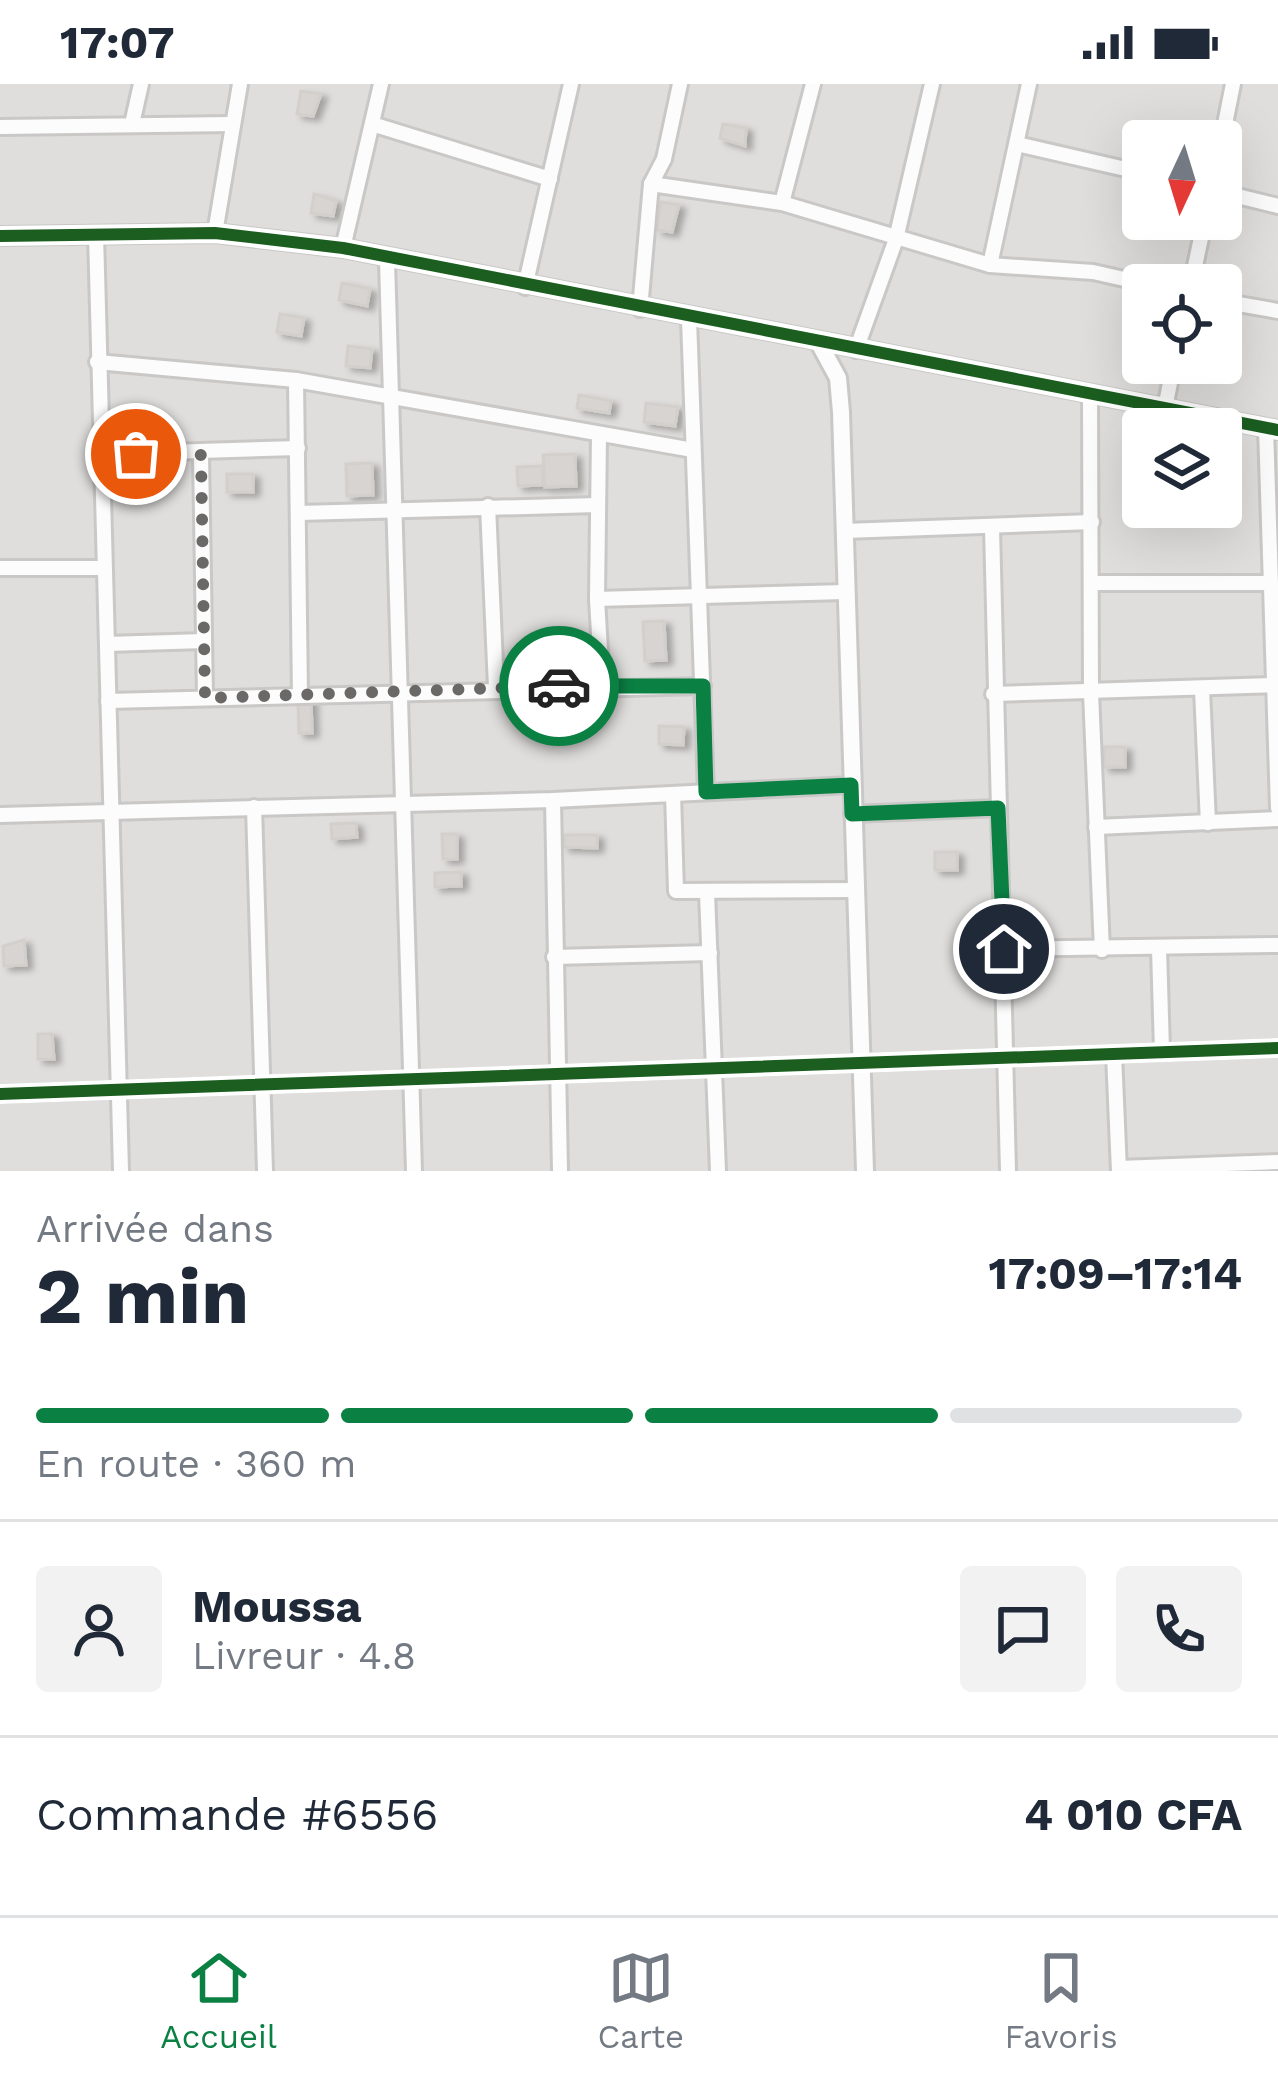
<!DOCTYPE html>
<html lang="fr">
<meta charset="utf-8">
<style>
body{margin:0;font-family:"Work Sans",sans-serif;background:#f2f2f3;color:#1f2937;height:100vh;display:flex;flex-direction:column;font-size:45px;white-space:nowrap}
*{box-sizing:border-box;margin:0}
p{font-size:39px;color:#747a83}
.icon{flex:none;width:66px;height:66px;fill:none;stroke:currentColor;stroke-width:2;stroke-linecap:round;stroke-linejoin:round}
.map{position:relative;height:1087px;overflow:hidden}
.drawer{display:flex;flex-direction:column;background:#fff;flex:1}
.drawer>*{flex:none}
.needle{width:78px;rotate:184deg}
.buttons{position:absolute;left:1122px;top:36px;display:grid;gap:24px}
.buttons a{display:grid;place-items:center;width:120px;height:120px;border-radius:12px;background:#fff;box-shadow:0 12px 48px #0002;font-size:60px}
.pin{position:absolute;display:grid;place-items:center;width:102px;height:102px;color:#fff;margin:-51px;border:6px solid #fff;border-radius:50%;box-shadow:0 3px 12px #0007}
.courier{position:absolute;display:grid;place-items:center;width:120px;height:120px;margin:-60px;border:9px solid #0b8043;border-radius:50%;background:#fff;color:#222;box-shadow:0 3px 15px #0007}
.summary em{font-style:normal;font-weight:700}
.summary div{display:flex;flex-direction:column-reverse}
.summary{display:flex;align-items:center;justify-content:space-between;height:204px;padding:0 36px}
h1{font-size:78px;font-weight:700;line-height:90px}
.bar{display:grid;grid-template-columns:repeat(4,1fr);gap:18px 12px;align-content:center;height:144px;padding:0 36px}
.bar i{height:15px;border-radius:9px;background:#e0e1e3}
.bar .active{background:#0b8043}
.bar p{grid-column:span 4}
.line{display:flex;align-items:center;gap:30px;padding:0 36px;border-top:3px solid #e0e1e3}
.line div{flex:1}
.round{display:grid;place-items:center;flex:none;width:126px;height:126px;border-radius:12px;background:#f2f2f3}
.status{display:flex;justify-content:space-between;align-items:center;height:84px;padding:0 60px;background:#fff;direction:ltr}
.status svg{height:33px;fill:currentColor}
.tabs{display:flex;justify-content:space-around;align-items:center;height:168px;border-top:3px solid #e0e1e3;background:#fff;font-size:33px;color:#747a83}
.tabs a{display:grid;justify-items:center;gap:6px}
.tabs .active{color:#0b8043}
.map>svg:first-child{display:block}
</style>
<div class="status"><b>17:07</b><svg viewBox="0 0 49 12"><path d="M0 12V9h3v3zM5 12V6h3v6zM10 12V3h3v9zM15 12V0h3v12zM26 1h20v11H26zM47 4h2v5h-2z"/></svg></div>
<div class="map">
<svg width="1278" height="1087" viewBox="0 0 1278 1087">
<defs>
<filter id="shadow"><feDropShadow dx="6" dy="4" stdDeviation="3" flood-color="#0004"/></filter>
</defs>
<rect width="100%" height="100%" fill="#f0eeeb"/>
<!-- residential -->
<path fill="#dfdedc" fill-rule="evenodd" d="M0,0h1278v1087h-1278zM1143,57h78v78h-78zM1143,201h78v78h-78zM1143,345h78v78h-78z"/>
<!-- building -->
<g fill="#d7d4d2" stroke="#d3d0cc" stroke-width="3" filter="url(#shadow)">
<polygon points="301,7 321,10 313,32 297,30"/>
<polygon points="723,40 746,44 745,62 720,54"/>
<polygon points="314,110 336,117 333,132 311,129"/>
<polygon points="661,118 679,121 672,148 657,146"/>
<polygon points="342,199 370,205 367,222 339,216"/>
<polygon points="280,230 304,234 301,252 277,248"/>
<polygon points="348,262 372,265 370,284 346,282"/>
<polygon points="579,311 611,317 609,329 577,324"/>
<polygon points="646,319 678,323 675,342 644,338"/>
<polygon points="575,370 576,402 545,403 543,371"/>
<polygon points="372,379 373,411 347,412 346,380"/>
<polygon points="542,382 543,401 518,402 517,383"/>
<rect x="227" y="390" width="26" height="18"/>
<polygon points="664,537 666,576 645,577 643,538"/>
<polygon points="311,612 312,649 299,649 298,613"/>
<polygon points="569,622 594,622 595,636 569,637"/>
<polygon points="659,642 684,643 683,661 659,660"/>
<rect x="1104" y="663" width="21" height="20"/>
<polygon points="356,739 357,753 332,755 331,740"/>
<polygon points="442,750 457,750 457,775 443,775"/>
<polygon points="564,751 597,751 597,764 564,763"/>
<rect x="935" y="768" width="22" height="18"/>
<polygon points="461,788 461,802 435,803 435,789"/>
<polygon points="24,856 26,881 4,882 3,862"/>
<polygon points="38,950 52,950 54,975 38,975"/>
</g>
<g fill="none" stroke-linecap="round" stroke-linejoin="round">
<defs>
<g id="minor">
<polyline points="132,40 141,0"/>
<polyline points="372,40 550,95"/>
<polyline points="0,43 233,40"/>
<polyline points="1017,60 1143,89"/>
<polyline points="1221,60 1233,0"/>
<polyline points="651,100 782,119 990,181 1093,188 1151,201"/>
<polyline points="1221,108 1278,122"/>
<polyline points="782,119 813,0"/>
<polyline points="215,149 240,0"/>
<polyline points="96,150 121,1087"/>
<polyline points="343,164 381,0"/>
<polyline points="387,177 414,1087"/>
<polyline points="990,181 1029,0"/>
<polyline points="1191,201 1205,135"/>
<polyline points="525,203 571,0"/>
<polyline points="1221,217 1278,227"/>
<polyline points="640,225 651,100 664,75 680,0"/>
<polyline points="689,235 706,708"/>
<polyline points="856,266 896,155 932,0"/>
<polyline points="97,278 296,296 693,366"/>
<polyline points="296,296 300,612"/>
<polyline points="1090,310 1091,609 1102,866"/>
<polyline points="1165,324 1174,279"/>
<polyline points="1266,344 1278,724"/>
<polyline points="599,352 597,515 602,601"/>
<polyline points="104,370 298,364"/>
<polyline points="201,371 205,614"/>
<polyline points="488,422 496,603"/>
<polyline points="299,429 598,421"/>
<polyline points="992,444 1008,1087"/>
<polyline points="844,447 1092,438"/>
<polyline points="0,484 103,484"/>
<polyline points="1093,499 1271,499"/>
<polyline points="597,515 845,508"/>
<polyline points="107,560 204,557"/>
<polyline points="1202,605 1208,739"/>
<polyline points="993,610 1276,601"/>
<polyline points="108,617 703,602"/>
<polyline points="673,710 676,807 855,806"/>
<polyline points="553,716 560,1087"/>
<polyline points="254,723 265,1087"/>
<polyline points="852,730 997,724"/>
<polyline points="0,731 553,716 851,701"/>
<polyline points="1096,743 1278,735"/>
<polyline points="707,809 718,1087"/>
<polyline points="1159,864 1162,967"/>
<polyline points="1004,865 1278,861"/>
<polyline points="554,873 710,869"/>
<polyline points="1114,970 1119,1087"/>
<polyline points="0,1010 1278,964"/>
<polyline points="1119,1084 1278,1078"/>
</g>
<g id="tertiary">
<polyline points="0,152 215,149 343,164 1278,346"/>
<polyline points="819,259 838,294 841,328 865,1087"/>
</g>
</defs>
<!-- minor casing -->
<use href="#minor" stroke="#c9c8c7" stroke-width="20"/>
<!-- tertiary casing -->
<use href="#tertiary" stroke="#c9c8c7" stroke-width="22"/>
<!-- minor -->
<use href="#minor" stroke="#fdfcfc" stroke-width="14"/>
<!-- tertiary -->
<use href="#tertiary" stroke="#fdfcfc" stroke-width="16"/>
<defs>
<g id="cycleway">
<polyline points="0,152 215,149 343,164 1278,346"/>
<polyline points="0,1010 1278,964"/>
</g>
</defs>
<!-- cycleway casing -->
<use href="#cycleway" stroke="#fff" stroke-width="20"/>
<!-- cycleway -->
<use href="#cycleway" stroke="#1b5e20" stroke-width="12"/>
</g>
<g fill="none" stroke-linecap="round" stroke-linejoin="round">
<!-- done -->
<polyline stroke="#6a6968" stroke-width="12" stroke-dasharray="0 21.6" points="136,370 201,371 205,614 559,602"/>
<!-- route -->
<polyline stroke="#0b8043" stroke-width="15" points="559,602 703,602 706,708 851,701 852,730 998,724 1004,865"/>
</g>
</svg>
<div class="buttons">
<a><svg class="needle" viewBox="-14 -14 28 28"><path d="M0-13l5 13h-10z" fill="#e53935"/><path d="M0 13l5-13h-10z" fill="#747a83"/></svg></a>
<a><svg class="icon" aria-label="locate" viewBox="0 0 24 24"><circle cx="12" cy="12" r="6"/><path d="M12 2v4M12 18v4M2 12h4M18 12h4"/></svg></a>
<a><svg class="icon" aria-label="layers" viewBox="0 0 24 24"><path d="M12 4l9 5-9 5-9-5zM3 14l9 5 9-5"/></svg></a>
</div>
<div class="pin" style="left:136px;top:370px;background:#ea580c"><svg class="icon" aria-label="bag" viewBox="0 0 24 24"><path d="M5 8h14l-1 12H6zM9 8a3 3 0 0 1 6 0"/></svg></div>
<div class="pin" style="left:1004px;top:865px;background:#1f2937"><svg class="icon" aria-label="home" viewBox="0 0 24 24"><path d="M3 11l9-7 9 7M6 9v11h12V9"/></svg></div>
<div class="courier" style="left:559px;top:602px"><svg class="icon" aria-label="car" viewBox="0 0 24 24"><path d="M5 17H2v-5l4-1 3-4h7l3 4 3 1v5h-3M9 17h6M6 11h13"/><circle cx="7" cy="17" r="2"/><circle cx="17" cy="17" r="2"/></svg></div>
</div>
<section class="drawer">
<div class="summary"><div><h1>2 min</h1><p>Arrivée dans</p></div><em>17:09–17:14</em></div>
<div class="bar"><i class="active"></i><i class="active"></i><i class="active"></i><i></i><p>En route · 360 m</p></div>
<div class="line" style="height:216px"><a class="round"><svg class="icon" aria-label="person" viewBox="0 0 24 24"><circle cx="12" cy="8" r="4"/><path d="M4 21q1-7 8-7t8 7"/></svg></a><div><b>Moussa</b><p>Livreur · 4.8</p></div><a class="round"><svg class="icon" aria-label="chat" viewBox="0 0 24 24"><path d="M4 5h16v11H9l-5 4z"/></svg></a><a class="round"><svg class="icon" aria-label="phone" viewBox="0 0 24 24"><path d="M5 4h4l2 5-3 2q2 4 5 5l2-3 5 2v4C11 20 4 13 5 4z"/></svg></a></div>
<div class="line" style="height:156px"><div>Commande #6556</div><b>4 010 CFA</b></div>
</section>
<nav class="tabs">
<a class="active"><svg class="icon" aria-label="home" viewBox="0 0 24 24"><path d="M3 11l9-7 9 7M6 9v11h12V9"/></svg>Accueil</a>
<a><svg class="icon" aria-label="map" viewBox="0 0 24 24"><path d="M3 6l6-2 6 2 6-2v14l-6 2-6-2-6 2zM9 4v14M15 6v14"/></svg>Carte</a>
<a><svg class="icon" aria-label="saved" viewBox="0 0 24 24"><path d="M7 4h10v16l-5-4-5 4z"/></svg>Favoris</a>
</nav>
